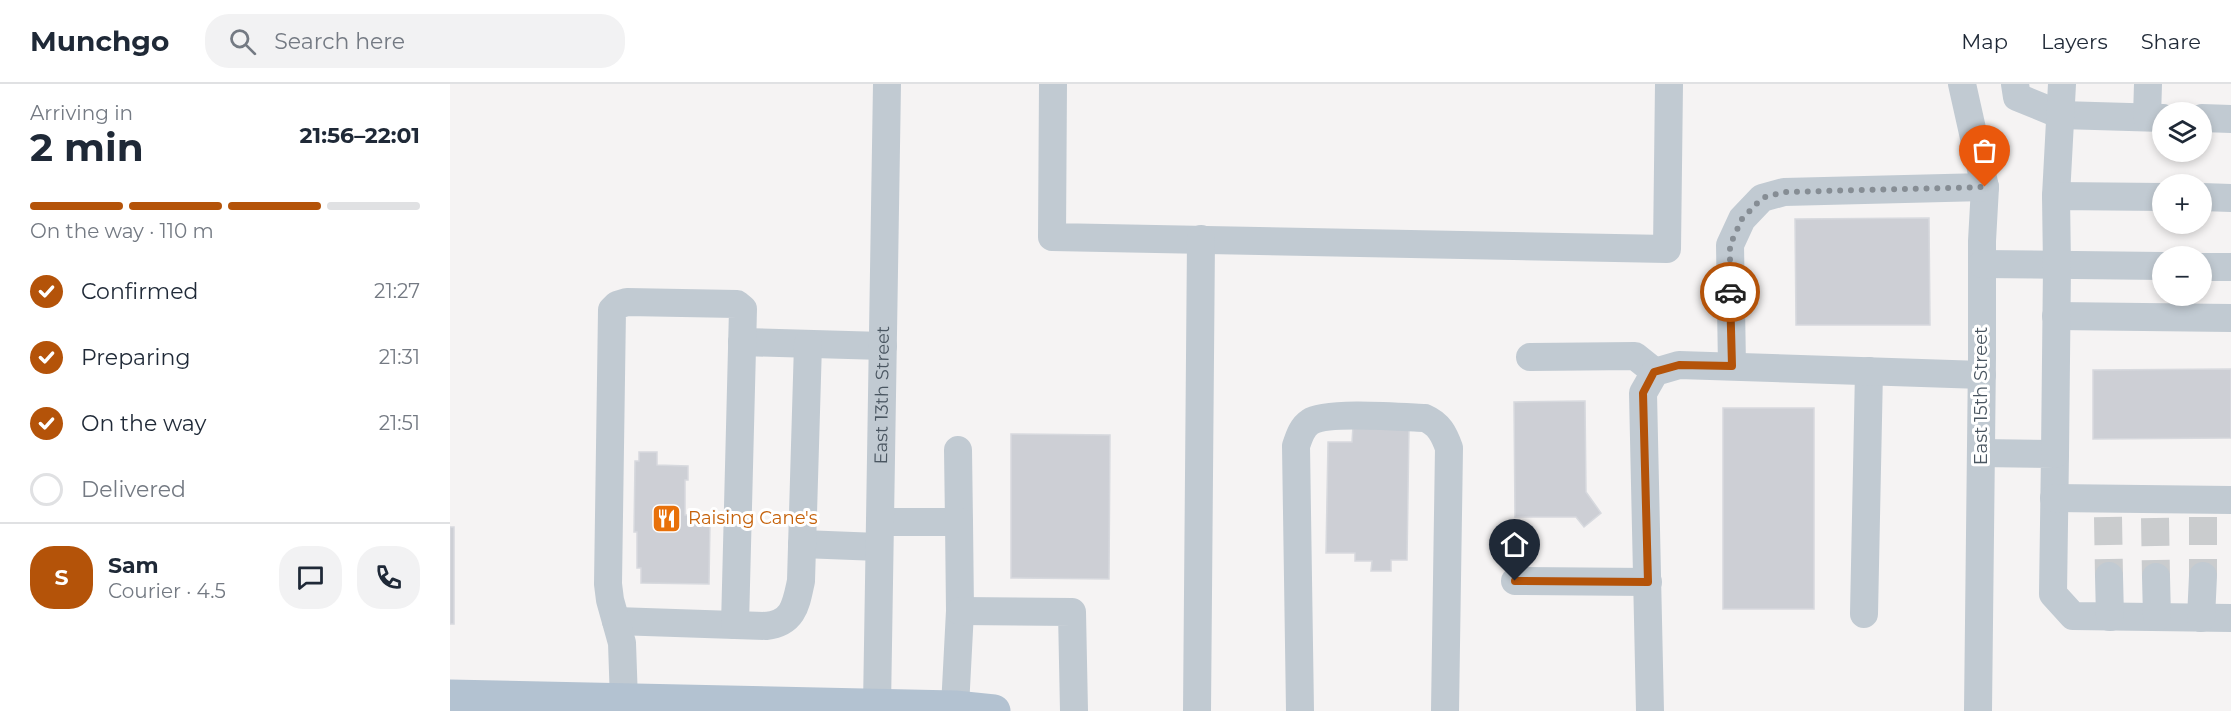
<!DOCTYPE html>
<meta charset="utf-8">
<style>
body{margin:0;font-family:Montserrat,sans-serif;background:#f2f2f3;color:#1f2937;height:100vh;display:flex;flex-direction:column;font-size:22px;white-space:nowrap}
*{box-sizing:border-box;margin:0}
p{font-size:20px;color:#747a83}
.icon{flex:none;width:33px;height:33px;fill:none;stroke:currentColor;stroke-width:2;stroke-linecap:round;stroke-linejoin:round}
.map{position:relative;flex:1;overflow:hidden}
.details{display:flex;flex-direction:column;background:#fff;width:450px}
.details>*{flex:none}
.buttons{position:absolute;left:1702px;top:18px;display:grid;gap:12px}
.buttons a{display:grid;place-items:center;width:60px;height:60px;border-radius:50%;background:#fff;box-shadow:0 3px 9px #0003;font-size:30px}
.pin{position:absolute;display:grid;place-items:center;width:51px;height:51px;color:#fff;margin:-62px -26px;border-radius:50% 50% 50% 0;rotate:-45deg;box-shadow:0 0 6px #0007}
.pin .icon{rotate:45deg}
.courier{position:absolute;display:grid;place-items:center;width:60px;height:60px;margin:-30px;border:4px solid #b45309;border-radius:50%;background:#fff;color:#222;box-shadow:0 2px 8px #0007}
.summary em{font-style:normal;font-weight:700}
.summary div{display:flex;flex-direction:column-reverse}
.summary{display:flex;align-items:center;justify-content:space-between;height:102px;padding:0 30px}
h1{font-size:39px;font-weight:700;line-height:45px}
.bar{display:grid;grid-template-columns:repeat(4,1fr);gap:9px 6px;align-content:center;height:72px;padding:0 30px}
.bar i{height:8px;border-radius:4px;background:#e0e1e3}
.bar .current{background:#b45309}
.bar p{grid-column:span 4}
.line{display:flex;align-items:center;gap:15px;padding:0 30px;border-top:2px solid #e0e1e3}
.line div{flex:1}
.round{display:grid;place-items:center;flex:none;width:63px;height:63px;border-radius:24px;background:#f2f2f3}
ol{padding:0 30px;list-style:none}
li{display:flex;align-items:center;gap:18px;height:66px}
li p{margin-inline-start:auto}
li .icon{padding:6px;border-radius:50%;background:#b45309;color:#fff;stroke-width:4}
li:last-child{color:#747a83}
li i{width:33px;height:33px;border:3px solid #e0e1e3;border-radius:50%}
header{display:flex;align-items:center;gap:36px;box-sizing:border-box;height:84px;padding:0 30px;background:#fff;border-bottom:2px solid #e0e1e3}
header strong{font-size:28px}
nav{display:flex;gap:33px;margin-inline-start:auto;font-size:21px}
.search{width:420px;height:54px;background:#f2f2f3;display:flex;align-items:center;gap:15px;box-sizing:border-box;padding:0 21px;border-radius:24px;color:#747a83;font-size:22px}
main{display:flex;flex:1;min-height:0}
.map>svg:first-child{display:block}
</style>
<header>
<strong>Munchgo</strong>
<div class="search"><svg class="icon" aria-label="search" viewBox="0 0 24 24"><circle cx="10" cy="10" r="6"/><path d="M15 15l6 6"/></svg>Search here</div>
<nav><a>Map</a><a>Layers</a><a>Share</a></nav>
</header>
<main>
<section class="details">
<div class="summary"><div><h1>2 min</h1><p>Arriving in</p></div><em>21:56–22:01</em></div>
<div class="bar"><i class="current"></i><i class="current"></i><i class="current"></i><i></i><p>On the way · 110 m</p></div>
<ol>
<li><svg class="icon" aria-label="check" viewBox="0 0 24 24"><path d="M5 12l5 5 9-10"/></svg>Confirmed<p>21:27</p></li>
<li><svg class="icon" aria-label="check" viewBox="0 0 24 24"><path d="M5 12l5 5 9-10"/></svg>Preparing<p>21:31</p></li>
<li><svg class="icon" aria-label="check" viewBox="0 0 24 24"><path d="M5 12l5 5 9-10"/></svg>On the way<p>21:51</p></li>
<li><i></i>Delivered</li>
</ol>
<div class="line" style="height:108px"><b class="round" style="background:#b45309;color:#fff">S</b><div><b>Sam</b><p>Courier · 4.5</p></div><a class="round"><svg class="icon" aria-label="chat" viewBox="0 0 24 24"><path d="M4 5h16v11H9l-5 4z"/></svg></a><a class="round"><svg class="icon" aria-label="phone" viewBox="0 0 24 24"><path d="M5 4h4l2 5-3 2q2 4 5 5l2-3 5 2v4C11 20 4 13 5 4z"/></svg></a></div>
</section>
<div class="map">
<svg width="1781" height="627" viewBox="0 0 1781 627">
<rect width="100%" height="100%" fill="#f5f3f3"/>
<!-- building -->
<g fill="#cdcfd5" stroke="#d7d9de" stroke-width="1.5">
<polygon points="1479,134 1480,241 1346,241 1345,135"/>
<polygon points="1781,285 1781,354 1643,355 1643,286"/>
<polygon points="1135,317 1136,408 1151,429 1134,443 1126,433 1065,433 1064,318"/>
<rect x="1273" y="324" width="91" height="201"/>
<polygon points="903,342 959,343 957,476 941,476 941,487 921,487 922,477 905,477 905,469 876,469 878,358 902,358"/>
<polygon points="561,350 660,351 659,495 561,494"/>
<polygon points="189,368 207,368 207,381 238,382 238,396 235,396 235,431 250,431 250,437 260,437 259,500 191,499 191,484 187,484 187,448 184,448 185,377 189,377"/>
<rect x="0" y="443" width="4" height="97"/>
</g>
<g fill="none" stroke-linecap="round" stroke-linejoin="round">
<!-- minor-tunnel -->
<g stroke="#caccce" stroke-width="28" stroke-dasharray="28 14" stroke-linecap="butt">
<polyline points="1658,433 1659,492"/>
<polyline points="1753,433 1753,492"/>
<polyline points="1705,434 1706,493"/>
</g>
<!-- minor -->
<g stroke="#c1cad2" stroke-width="28">
<polyline points="603,0 602,153 1217,165 1219,0"/>
<polyline points="1512,0 1535,103 1532,157 1532,273 1528,627"/>
<polyline points="1565,0 1567,13 1611,31 1713,34"/>
<polyline points="1697,33 1698,0"/>
<polyline points="1752,34 1781,35"/>
<polyline points="1606,112 1612,0"/>
<polyline points="1752,113 1781,114"/>
<polyline points="1532,180 1713,182"/>
<polyline points="1752,183 1781,183"/>
<polyline points="1606,232 1781,234"/>
<polyline points="292,258 433,262"/>
<polyline points="1080,273 1185,272 1205,288"/>
<polyline points="1282,282 1280,161 1292,135 1312,114 1334,108 1535,103"/>
<polyline points="508,366 509,438"/>
<polyline points="1531,369 1605,370 1603,510 1623,532 1781,534"/>
<polyline points="1605,370 1607,182 1606,112 1713,113"/>
<polyline points="1604,414 1781,416"/>
<polyline points="430,438 509,438 510,527 505,623"/>
<polyline points="352,460 429,463"/>
<polyline points="1659,492 1660,533"/>
<polyline points="1706,493 1707,533"/>
<polyline points="1065,497 1198,498"/>
<polyline points="510,527 622,528 624,627"/>
<polyline points="1414,530 1419,287"/>
<polyline points="1751,534 1753,492"/>
<path d="M166,537l150,5c28,-3 30,-22 35,-45l7,-237"/>
<polyline points="174,617 172,559 160,516 158,500 162,226 167,221 177,218 287,220 293,225 285,541"/>
<path id="s1" d="M427,623l10,-623"/>
<polyline points="747,627 751,155"/>
<path d="M850,627l-4,-265c3,-9 6,-19 14,-24 15,-11 93,-5 115,-4 14,6 19,16 24,30l-4,263"/>
<polyline points="1200,627 1193,309 1205,288 1229,281 1532,291"/>
</g>
<!-- major -->
<polyline stroke="#b3c2d1" stroke-width="33" points="0,612 505,623 544,627"/>
</g>
<g fill="none" stroke-linecap="round" stroke-linejoin="round">
<!-- done -->
<polyline stroke="#868d94" stroke-width="6" stroke-dasharray="0 10.8" points="1280,208 1280,161 1292,135 1312,114 1334,108 1535,103"/>
<!-- route -->
<polyline stroke="#b45309" stroke-width="8" points="1065,497 1198,498 1193,309 1204,288 1229,281 1282,282 1280,208"/>
</g>
<!-- icons -->
<defs>
<symbol id="restaurant-square" viewBox="-11 -11 22 22"><rect x="-9" y="-9" width="18" height="18" rx="4" fill="#e8710a" stroke="#fff"/><path d="M-5-6h1v4h1v-4h1v4h1v-4h1v5L-1.5 .5V6h-2V.5L-5-1ZM5-6V6H3V1.5H1.5Q1.5-4 5-6Z" fill="#fff"/></symbol>
</defs>
<g fill-rule="evenodd">
<use href="#restaurant-square" x="200" y="418" width="33" height="33"/>
</g>
<g text-anchor="middle" dominant-baseline="central" stroke-width="6" stroke-linejoin="round" paint-order="stroke">
<!-- street labels -->
<g font-size="18" fill="#4a5661" stroke="#fff">
<text stroke="none"><textPath href="#s1" startOffset="312">East 13th Street</textPath></text>
<text transform="translate(1531 312) rotate(-90)">East 15th Street</text>
</g>
<!-- food labels -->
<g font-size="18" fill="#c56008" stroke="#fff" text-anchor="start">
<text x="238" y="434">Raising Cane's</text>
</g>
</g>
</svg>
<div class="buttons">
<a><svg class="icon" aria-label="layers" viewBox="0 0 24 24"><path d="M12 4l9 5-9 5-9-5zM3 14l9 5 9-5"/></svg></a>
<a>+</a>
<a>−</a>
</div>
<div class="pin" style="left:1535px;top:103px;background:#ea580c"><svg class="icon" aria-label="bag" viewBox="0 0 24 24"><path d="M5 8h14l-1 12H6zM9 8a3 3 0 0 1 6 0"/></svg></div>
<div class="pin" style="left:1065px;top:497px;background:#1f2937"><svg class="icon" aria-label="home" viewBox="0 0 24 24"><path d="M3 11l9-7 9 7M6 9v11h12V9"/></svg></div>
<div class="courier" style="left:1280px;top:208px"><svg class="icon" aria-label="car" viewBox="0 0 24 24"><path d="M5 17H2v-5l4-1 3-4h7l3 4 3 1v5h-3M9 17h6M6 11h13"/><circle cx="7" cy="17" r="2"/><circle cx="17" cy="17" r="2"/></svg></div>
</div>
</main>
